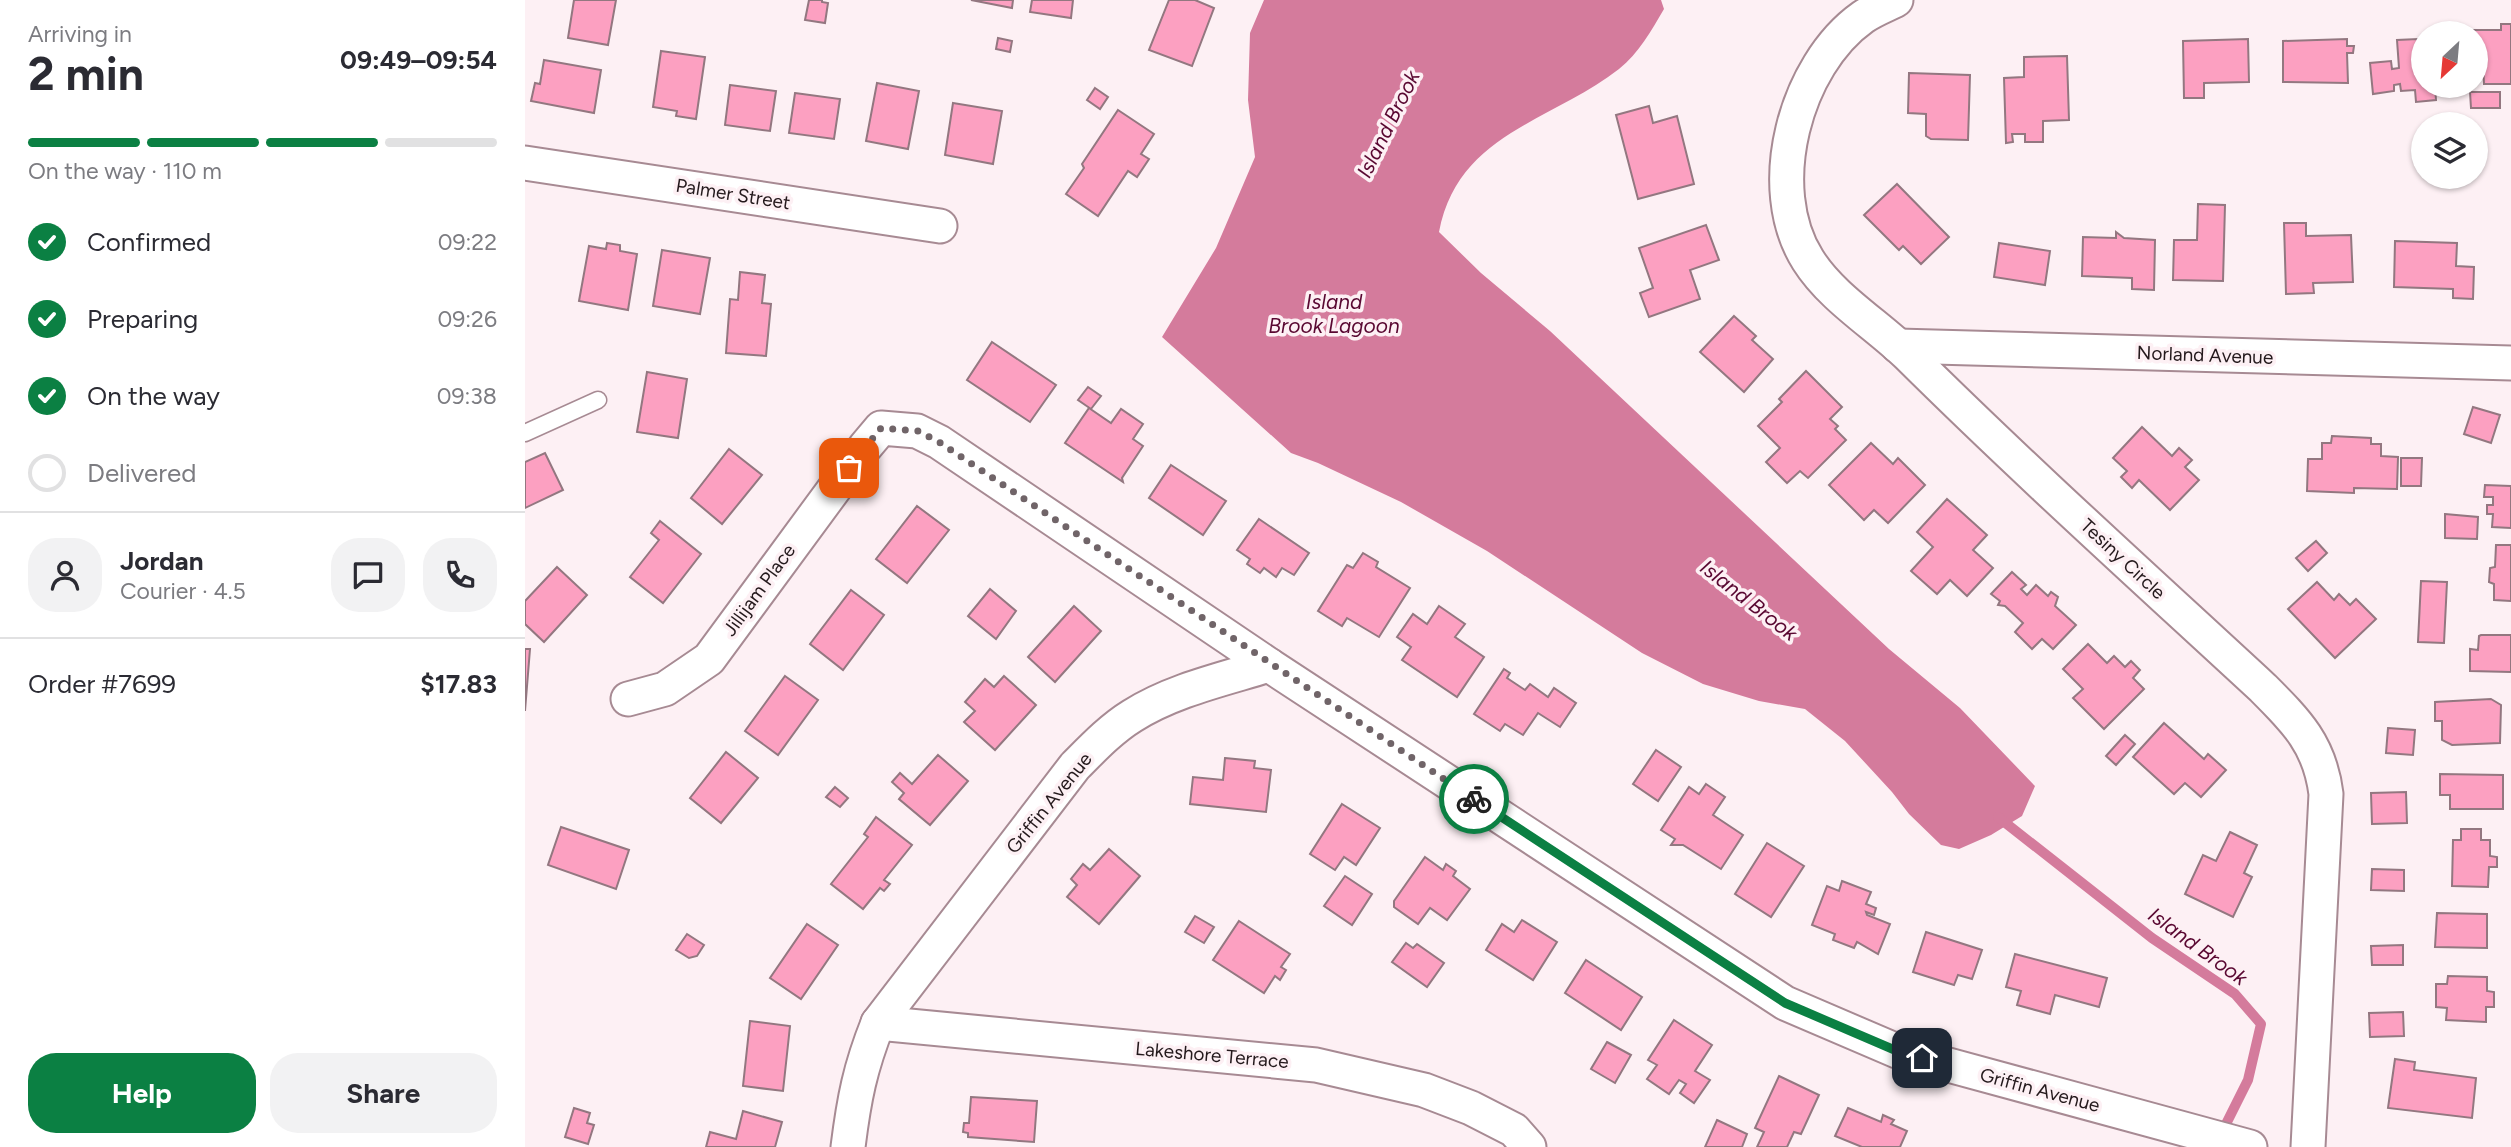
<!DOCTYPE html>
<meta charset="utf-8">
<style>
body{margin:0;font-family:Figtree,sans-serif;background:#f2f2f3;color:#2b2b33;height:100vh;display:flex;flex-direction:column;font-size:26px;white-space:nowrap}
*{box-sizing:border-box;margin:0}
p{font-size:23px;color:#7c7c81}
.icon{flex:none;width:38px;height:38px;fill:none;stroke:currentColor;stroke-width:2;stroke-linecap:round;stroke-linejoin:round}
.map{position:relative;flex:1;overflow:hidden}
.drawer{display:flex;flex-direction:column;background:#fff;width:525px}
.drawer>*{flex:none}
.needle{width:46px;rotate:206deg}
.buttons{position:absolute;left:1886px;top:21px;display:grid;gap:14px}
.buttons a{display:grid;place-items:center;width:77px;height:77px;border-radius:50%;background:#fff;box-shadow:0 2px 5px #0004;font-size:35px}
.pin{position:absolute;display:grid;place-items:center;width:60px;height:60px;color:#fff;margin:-30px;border-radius:14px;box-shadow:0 4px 10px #0006}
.courier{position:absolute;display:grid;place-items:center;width:70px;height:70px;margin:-35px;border:5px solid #0b8043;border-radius:50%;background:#fff;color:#222;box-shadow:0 2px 9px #0007}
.head em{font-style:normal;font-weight:700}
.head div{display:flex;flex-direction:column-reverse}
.head{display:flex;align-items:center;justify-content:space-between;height:119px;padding:0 28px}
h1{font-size:46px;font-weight:700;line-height:52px}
.bar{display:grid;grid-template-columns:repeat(4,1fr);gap:10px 7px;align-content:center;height:84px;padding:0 28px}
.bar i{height:9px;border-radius:5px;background:#e1e1e2}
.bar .selected{background:#0b8043}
.bar p{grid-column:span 4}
.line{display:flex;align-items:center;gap:18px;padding:0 28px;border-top:2px solid #e1e1e2}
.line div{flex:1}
.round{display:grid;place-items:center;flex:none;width:74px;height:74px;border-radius:28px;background:#f2f2f3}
ol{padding:0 28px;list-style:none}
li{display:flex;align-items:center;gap:21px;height:77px}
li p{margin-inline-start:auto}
li .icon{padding:7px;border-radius:50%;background:#0b8043;color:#fff;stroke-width:4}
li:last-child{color:#7c7c81}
li i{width:38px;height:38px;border:4px solid #e1e1e2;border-radius:50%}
.action{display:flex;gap:14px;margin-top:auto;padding:14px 28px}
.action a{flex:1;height:80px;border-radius:28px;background:#0b8043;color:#fff;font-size:28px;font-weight:700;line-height:80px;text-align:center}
.action a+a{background:#f2f2f3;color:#2b2b33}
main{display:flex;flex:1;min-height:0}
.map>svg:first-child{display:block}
</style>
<main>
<section class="drawer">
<div class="head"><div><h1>2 min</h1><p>Arriving in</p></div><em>09:49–09:54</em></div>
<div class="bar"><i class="selected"></i><i class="selected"></i><i class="selected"></i><i></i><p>On the way · 110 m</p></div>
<ol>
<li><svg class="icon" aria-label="check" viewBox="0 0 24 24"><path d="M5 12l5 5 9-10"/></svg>Confirmed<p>09:22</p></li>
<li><svg class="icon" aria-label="check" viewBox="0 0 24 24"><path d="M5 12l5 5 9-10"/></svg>Preparing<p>09:26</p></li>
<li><svg class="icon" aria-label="check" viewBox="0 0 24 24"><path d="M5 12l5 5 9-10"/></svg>On the way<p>09:38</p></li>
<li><i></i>Delivered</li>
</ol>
<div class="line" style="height:126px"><a class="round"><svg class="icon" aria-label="person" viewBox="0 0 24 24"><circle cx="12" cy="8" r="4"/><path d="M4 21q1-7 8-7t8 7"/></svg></a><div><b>Jordan</b><p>Courier · 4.5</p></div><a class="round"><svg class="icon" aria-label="chat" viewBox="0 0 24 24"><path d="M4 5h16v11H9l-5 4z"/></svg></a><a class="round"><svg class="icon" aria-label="phone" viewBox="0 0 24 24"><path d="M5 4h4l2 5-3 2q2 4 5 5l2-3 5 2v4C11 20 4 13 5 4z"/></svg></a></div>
<div class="line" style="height:91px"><div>Order #7699</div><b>$17.83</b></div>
<div class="action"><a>Help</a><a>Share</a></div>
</section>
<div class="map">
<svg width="1986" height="1147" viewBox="0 0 1986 1147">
<rect width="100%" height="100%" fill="#fdf0f4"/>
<!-- water -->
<path fill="#d47b9c" d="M739,0h397l3,9c-13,22 -25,44 -45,60 -68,53 -161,64 -180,163l42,41 69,58 339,318 71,59 75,78 -13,30 -31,19 -32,14 -18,-4 -32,-31 -17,-22 -47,-51 -40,-32 -46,-8 -56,-17 -61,-31 -155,-102 -86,-49 -83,-39 -27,-10 -129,-116 54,-89 39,-91 -7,-57 2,-67z"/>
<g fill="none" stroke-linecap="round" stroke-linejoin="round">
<!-- stream -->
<polyline stroke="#d47b9c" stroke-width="10" points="1473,817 1627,938 1710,994 1736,1024 1723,1080 1696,1134"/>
</g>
<!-- building -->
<g fill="#fca0c1" stroke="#937780" stroke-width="2">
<polygon points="49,0 91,0 83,45 43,38"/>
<polygon points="284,0 297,0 297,2 303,3 300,23 280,20"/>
<polygon points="446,0 488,0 487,8"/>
<polygon points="507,0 548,0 546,18 505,12"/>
<polygon points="644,0 670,0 689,8 667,66 624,50"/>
<polygon points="1976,24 1986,24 1986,84 1959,84 1958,64 1951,64 1951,33 1942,33 1942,30 1976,30"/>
<polygon points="473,38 487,41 485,52 471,49"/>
<polygon points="1723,39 1724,82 1679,83 1679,98 1659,98 1658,41"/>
<polygon points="1822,39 1822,46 1829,46 1828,53 1822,53 1823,83 1758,82 1758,41"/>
<polygon points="1893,39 1894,50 1899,49 1899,86 1910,86 1911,100 1891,102 1890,90 1876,91 1875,84 1869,85 1869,91 1848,94 1845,63 1866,61 1867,69 1874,68 1872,40"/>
<polygon points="136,51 180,57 171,119 151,116 152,111 128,107"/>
<polygon points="1542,56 1544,120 1518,121 1518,142 1500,142 1500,134 1487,134 1488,142 1481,143 1479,78 1499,77 1499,57"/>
<polygon points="19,60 76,70 69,113 6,101 10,83 15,84"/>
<polygon points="1384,73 1445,75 1443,140 1406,139 1401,136 1401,114 1383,113"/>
<polygon points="352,83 394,91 383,149 341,141"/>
<polygon points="205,85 251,91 245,131 200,125"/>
<polygon points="570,88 583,97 575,109 562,100"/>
<polygon points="1945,92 1975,92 1975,108 1946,108"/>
<polygon points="270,93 315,99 309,139 264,133"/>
<polygon points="428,103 477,111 468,164 420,155"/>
<polygon points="1124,106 1128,123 1152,116 1169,184 1113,199 1091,115"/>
<polygon points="593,110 629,134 616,154 624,159 612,177 603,171 573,216 541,194 559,168 557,164"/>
<polygon points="1372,184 1424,237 1396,264 1378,246 1374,250 1339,215"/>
<polygon points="1673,204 1700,205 1698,281 1648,280 1649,240 1672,240"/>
<polygon points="1759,223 1781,223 1781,236 1826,235 1828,282 1788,283 1789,293 1761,294"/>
<polygon points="1181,225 1194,260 1165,270 1175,299 1124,317 1115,293 1128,288 1114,248"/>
<polygon points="1591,232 1599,238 1630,240 1629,290 1607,289 1607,278 1557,276 1558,237 1591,238"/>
<polygon points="1870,241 1932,243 1931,266 1949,267 1948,299 1928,298 1928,289 1869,287"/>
<polygon points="82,243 95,245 95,251 112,254 103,310 54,301 64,246 81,249"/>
<polygon points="1474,243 1525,251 1520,285 1469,277"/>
<polygon points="137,250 185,258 175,314 128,306"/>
<polygon points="215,272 240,275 237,303 246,304 241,356 201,353 205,299 213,300"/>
<polygon points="1209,316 1231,336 1227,340 1248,359 1219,392 1175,352"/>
<polygon points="467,342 531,385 505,422 442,380"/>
<polygon points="1281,371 1317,407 1305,419 1313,426 1310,429 1321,440 1283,478 1275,471 1262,483 1241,462 1255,448 1233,426 1257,402 1254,399"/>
<polygon points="122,372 162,379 153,438 112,432"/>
<polygon points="563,387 576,396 566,409 553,400"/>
<polygon points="1948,407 1975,415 1966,443 1939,434"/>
<polygon points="564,408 586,423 596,409 618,424 608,439 618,446 597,478 598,482 540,443"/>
<polygon points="1617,427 1647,456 1654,448 1667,460 1660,467 1674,480 1645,510 1614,480 1607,488 1596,477 1602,471 1588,458"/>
<polygon points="1807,436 1846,438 1846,444 1856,444 1856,456 1873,457 1872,489 1829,488 1829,493 1782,491 1783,459 1797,459 1797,443 1806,443"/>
<polygon points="1346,443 1368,464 1373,458 1400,485 1363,523 1349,510 1339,520 1304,485"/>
<polygon points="204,449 237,475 197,524 166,498"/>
<polygon points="20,453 38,490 0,508 0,462"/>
<polygon points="1876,458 1897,458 1896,486 1876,486"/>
<polygon points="646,465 701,501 678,535 624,498"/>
<polygon points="1960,485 1986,486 1986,528 1967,527 1968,514 1962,514 1962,505 1968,505 1968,497 1959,497"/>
<polygon points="1422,499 1462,535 1448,550 1468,568 1442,596 1425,580 1412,594 1386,571 1408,547 1392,532"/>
<polygon points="392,506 424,530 382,583 351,559"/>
<polygon points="1920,514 1953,517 1952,539 1920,538"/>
<polygon points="734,519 784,553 769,575 757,568 751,577 739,568 735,573 722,564 725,559 712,550"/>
<polygon points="135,521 176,554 138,603 105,577 134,540 126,533"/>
<polygon points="1791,541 1802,553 1783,571 1771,558"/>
<polygon points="1971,545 1986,545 1986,601 1969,600 1969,584 1964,582 1965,568 1970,567"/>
<polygon points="838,553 853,562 851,567 885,588 854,637 822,618 817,626 793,611 822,565 828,568"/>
<polygon points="32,567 62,595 19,642 0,624 0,601"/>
<polygon points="1487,572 1501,585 1496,589 1502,595 1511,585 1523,596 1526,592 1533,597 1530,606 1551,625 1528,649 1517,639 1507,649 1490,632 1498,623 1480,606 1473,605 1475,601 1466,594"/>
<polygon points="1896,581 1922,582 1919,643 1893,642"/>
<polygon points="1792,582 1809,600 1814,594 1825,605 1831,599 1851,619 1810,658 1763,609"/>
<polygon points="465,589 491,611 471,639 443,616"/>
<polygon points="326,590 359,615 318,670 285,644"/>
<polygon points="549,606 576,631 530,682 503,657"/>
<polygon points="914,606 940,624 930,637 959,657 932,697 877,660 886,647 872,637 888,614 902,624"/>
<polygon points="1956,635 1986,635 1986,672 1945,671 1945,649 1953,650 1954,636"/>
<polygon points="1563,644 1582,663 1589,656 1600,667 1606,661 1615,670 1608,678 1619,689 1579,729 1548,698 1558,689 1538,669"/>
<polygon points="0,649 5,649 0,711"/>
<polygon points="979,669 985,673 982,678 1000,690 1005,684 1023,697 1029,688 1051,703 1035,727 1013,713 998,735 980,724 975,731 949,714"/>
<polygon points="260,676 293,700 253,755 220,731"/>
<polygon points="479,676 511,705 470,750 439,722 450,711 440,702 460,679 469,687"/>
<polygon points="1966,699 1976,705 1975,743 1927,745 1917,740 1917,721 1910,721 1910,702"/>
<polygon points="1639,723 1679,759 1683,754 1701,770 1676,797 1660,783 1649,794 1608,757"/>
<polygon points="1863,728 1890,730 1888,755 1861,753"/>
<polygon points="1600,735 1610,744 1591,765 1581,756"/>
<polygon points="1131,750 1156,767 1133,801 1108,784"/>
<polygon points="201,752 233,778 196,823 165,798"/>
<polygon points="413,755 443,781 405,825 374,799 379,793 367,782 375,773 387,784"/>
<polygon points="700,758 730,761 729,768 746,770 741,812 665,804 668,777 698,780"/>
<polygon points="1915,774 1978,775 1978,809 1925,809 1925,795 1915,795"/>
<polygon points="1181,784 1200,797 1188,815 1218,835 1196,869 1158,845 1146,845 1150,839 1136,830 1164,787 1174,794"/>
<polygon points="310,787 323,798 315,807 301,797"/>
<polygon points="1881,792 1882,823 1847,824 1846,793"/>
<polygon points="817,804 855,828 831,865 819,857 810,870 785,854"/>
<polygon points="351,817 387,845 359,880 365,884 359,891 355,888 338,909 306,884 343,837 339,834"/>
<polygon points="36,827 104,850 91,889 23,865"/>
<polygon points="1936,829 1956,829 1956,840 1965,840 1965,856 1972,857 1972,867 1964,867 1963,887 1927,886 1928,840 1936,840"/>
<polygon points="1705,832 1732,845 1719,873 1727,877 1708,917 1660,894 1678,855 1691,861"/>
<polygon points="1242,843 1279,866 1246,917 1210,894"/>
<polygon points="584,849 615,876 574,924 542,897 552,885 546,879 558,864 565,870"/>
<polygon points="900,857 918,870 921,864 931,871 928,876 945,889 922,920 905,908 893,924 869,907 869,901"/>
<polygon points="1847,869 1879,870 1879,891 1846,890"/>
<polygon points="820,876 847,894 827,925 799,906"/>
<polygon points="1317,881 1346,892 1341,904 1351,908 1349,915 1341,912 1342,915 1365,924 1353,954 1332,942 1329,948 1308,940 1310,934 1287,925 1302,886 1314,891"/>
<polygon points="1912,913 1962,914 1962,948 1910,947"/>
<polygon points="670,916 689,927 679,943 660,932"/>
<polygon points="997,920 1032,942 1008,980 961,950 977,924 989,932"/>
<polygon points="714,921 765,954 756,967 761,970 755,980 750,976 739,993 688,960"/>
<polygon points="282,924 313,945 276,999 245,978"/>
<polygon points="1401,932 1457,950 1447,979 1433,975 1429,985 1388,972"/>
<polygon points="162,934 179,945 172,956 164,958 151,950"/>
<polygon points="881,943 888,948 892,944 919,963 902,987 867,962"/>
<polygon points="1878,945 1878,965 1847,965 1846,946"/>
<polygon points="1490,954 1582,978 1574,1007 1530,995 1525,1014 1492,1005 1496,991 1481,987"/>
<polygon points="1061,960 1117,997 1096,1030 1040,993"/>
<polygon points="1923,976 1962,977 1962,991 1969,992 1969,1007 1961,1007 1961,1022 1921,1020 1922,1008 1911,1007 1911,984 1922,984"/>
<polygon points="1878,1012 1879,1036 1845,1037 1844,1013"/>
<polygon points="1149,1020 1187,1045 1170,1071 1185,1080 1169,1103 1155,1093 1161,1084 1154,1080 1144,1094 1122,1079 1132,1065 1123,1060"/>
<polygon points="225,1021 265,1026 258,1091 218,1086"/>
<polygon points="1082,1042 1106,1055 1090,1083 1066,1069"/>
<polygon points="1870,1059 1890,1062 1889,1070 1951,1078 1947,1118 1863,1108"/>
<polygon points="1254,1076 1294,1095 1276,1134 1269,1132 1262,1147 1232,1147 1239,1132 1230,1128"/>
<polygon points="446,1097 512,1101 509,1142 443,1137 443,1133 438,1132 439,1123 444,1123"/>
<polygon points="49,1108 65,1113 62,1123 69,1125 63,1144 40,1137"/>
<polygon points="1323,1108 1356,1122 1358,1115 1369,1120 1366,1124 1382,1131 1375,1147 1337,1147 1310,1136"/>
<polygon points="218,1111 257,1122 250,1147 181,1147 185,1132 211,1139"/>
<polygon points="1192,1120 1222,1134 1217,1147 1180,1147"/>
</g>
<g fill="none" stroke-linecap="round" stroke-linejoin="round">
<defs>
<polyline id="service" points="0,433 73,400"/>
<g id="minor">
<path d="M1371,0c-10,5 -23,10 -33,17 -68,48 -101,171 -55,243 24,38 68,64 100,95 115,114 236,223 355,333 34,34 57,57 63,106l-18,353"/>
<polyline points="0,163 415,226"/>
<polyline points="1373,346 1986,363"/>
<polyline points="103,699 140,689 184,659 340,447 356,428 392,431 414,442 744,665"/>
<polyline points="353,1023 791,1065 899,1090 946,1108 989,1130 1004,1147"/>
<path d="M323,1147c6,-48 12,-79 30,-124l197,-257c18,-18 36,-37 57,-50 41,-26 92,-37 137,-51l516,338 112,48 353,96"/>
</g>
</defs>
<!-- service casing -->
<use href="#service" stroke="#a78a93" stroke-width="19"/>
<!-- minor casing -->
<use href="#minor" stroke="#a78a93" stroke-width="37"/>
<!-- service -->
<use href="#service" stroke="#fff" stroke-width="16"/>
<!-- minor -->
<use href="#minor" stroke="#fff" stroke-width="33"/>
</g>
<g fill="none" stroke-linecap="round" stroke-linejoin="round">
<!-- done -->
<polyline stroke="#706468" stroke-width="7" stroke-dasharray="0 12.6" points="324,468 356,428 393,431 414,442 949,799"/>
<!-- route -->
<polyline stroke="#0b8043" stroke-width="9" points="949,799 1260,1003 1372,1051 1397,1058"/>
</g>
<g text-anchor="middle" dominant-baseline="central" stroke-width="7" stroke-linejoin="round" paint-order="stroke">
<!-- street labels -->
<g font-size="19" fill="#24191c" stroke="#fdf0f4">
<text transform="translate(208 194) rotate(9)">Palmer Street</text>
<text transform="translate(1680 355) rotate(2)">Norland Avenue</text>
<text transform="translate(1598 559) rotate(43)">Tesiny Circle</text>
<text transform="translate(234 590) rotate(-54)">Jillijam Place</text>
<text transform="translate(524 803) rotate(-51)">Griffin Avenue</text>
<text transform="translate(687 1055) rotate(5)">Lakeshore Terrace</text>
<text transform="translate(1515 1090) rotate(15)">Griffin Avenue</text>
</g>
<!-- water labels -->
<g font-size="21" font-style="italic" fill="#590731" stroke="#fdf0f4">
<text transform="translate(863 124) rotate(-64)">Island Brook</text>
<text x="809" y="301">Island<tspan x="809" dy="24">Brook Lagoon</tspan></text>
<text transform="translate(1224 600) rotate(38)">Island Brook</text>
<text transform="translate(1673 946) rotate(36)">Island Brook</text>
</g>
</g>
</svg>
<div class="buttons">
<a><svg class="needle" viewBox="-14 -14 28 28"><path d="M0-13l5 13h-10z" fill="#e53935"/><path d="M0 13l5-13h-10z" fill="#7c7c81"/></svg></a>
<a><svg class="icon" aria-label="layers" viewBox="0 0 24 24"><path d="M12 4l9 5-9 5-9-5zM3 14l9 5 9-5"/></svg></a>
</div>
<div class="pin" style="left:324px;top:468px;background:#ea580c"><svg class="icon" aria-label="bag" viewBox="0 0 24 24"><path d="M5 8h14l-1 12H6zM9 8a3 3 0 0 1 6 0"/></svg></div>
<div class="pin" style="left:1397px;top:1058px;background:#1f2937"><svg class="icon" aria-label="home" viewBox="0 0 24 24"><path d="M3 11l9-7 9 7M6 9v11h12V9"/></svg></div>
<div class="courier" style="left:949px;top:799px"><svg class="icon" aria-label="bike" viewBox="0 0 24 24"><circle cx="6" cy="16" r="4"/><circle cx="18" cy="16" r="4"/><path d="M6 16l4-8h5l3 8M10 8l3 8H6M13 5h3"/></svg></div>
</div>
</main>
